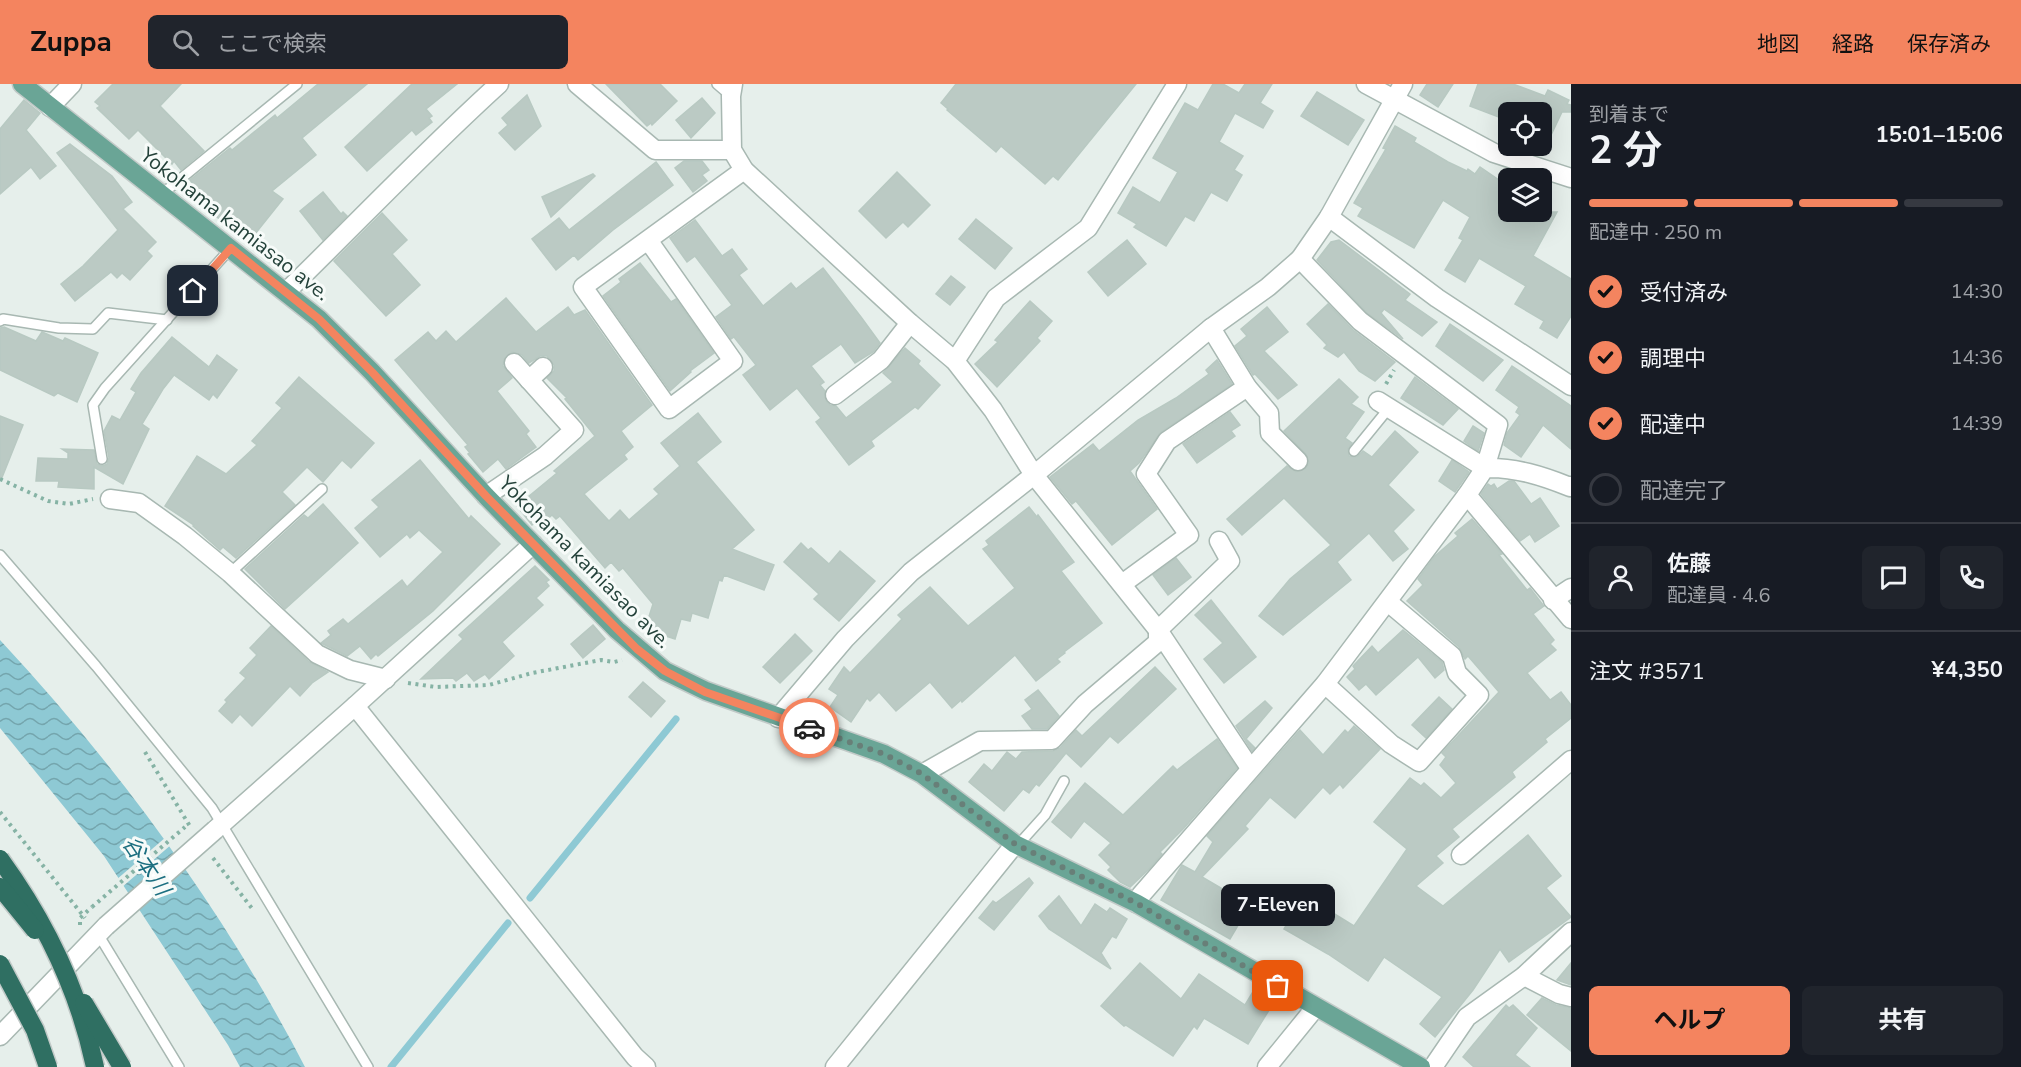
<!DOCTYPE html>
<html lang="ja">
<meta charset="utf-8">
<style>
body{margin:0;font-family:"Nunito Sans","Noto Sans JP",sans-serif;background:#20242c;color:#f1f3f6;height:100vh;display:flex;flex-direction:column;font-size:22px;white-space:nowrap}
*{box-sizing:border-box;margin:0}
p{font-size:20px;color:#9ea1a6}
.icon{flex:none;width:33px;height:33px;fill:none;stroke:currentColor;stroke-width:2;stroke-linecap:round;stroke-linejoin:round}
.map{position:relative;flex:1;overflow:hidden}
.drawer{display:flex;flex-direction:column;background:#171b24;width:450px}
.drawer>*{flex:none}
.buttons{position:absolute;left:1498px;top:18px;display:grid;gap:12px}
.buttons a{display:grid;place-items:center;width:54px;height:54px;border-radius:9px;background:#171b24;box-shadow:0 6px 24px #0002;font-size:30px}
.pin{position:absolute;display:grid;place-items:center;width:51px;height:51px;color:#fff;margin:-26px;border-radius:12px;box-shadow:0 3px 9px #0006}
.courier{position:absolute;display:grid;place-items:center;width:60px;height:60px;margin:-30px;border:4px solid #f4845f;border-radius:50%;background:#fff;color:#222;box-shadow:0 2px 8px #0007}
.bubble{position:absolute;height:42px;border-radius:9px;background:#171b24;box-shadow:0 6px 24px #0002;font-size:20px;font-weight:700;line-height:42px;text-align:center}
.head em{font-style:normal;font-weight:700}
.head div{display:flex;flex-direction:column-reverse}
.head{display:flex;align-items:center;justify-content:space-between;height:102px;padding:0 18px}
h1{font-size:39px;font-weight:700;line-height:45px}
.bar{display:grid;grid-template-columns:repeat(4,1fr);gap:9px 6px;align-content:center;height:72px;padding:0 18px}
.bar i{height:8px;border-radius:4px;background:#363941}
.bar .current{background:#f4845f}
.bar p{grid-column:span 4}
.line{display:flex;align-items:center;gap:15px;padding:0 18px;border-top:2px solid #363941}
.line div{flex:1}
.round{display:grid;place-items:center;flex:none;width:63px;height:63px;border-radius:9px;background:#20242c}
ol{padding:0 18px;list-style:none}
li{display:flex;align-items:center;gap:18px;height:66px}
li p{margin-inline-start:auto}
li .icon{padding:6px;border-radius:50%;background:#f4845f;color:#111;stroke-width:4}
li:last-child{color:#9ea1a6}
li i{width:33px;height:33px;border:3px solid #363941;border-radius:50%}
.button{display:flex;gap:12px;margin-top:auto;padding:12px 18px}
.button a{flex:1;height:69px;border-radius:9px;background:#f4845f;color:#111;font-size:24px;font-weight:700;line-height:69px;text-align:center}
.button a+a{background:#20242c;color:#f1f3f6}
header{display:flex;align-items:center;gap:36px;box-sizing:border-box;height:84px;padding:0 30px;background:#f4845f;color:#111}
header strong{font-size:28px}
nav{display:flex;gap:33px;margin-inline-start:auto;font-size:21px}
.search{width:420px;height:54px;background:#20242c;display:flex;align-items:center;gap:15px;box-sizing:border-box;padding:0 21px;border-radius:9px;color:#9ea1a6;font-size:22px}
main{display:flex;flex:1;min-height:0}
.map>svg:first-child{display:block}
</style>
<header>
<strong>Zuppa</strong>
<div class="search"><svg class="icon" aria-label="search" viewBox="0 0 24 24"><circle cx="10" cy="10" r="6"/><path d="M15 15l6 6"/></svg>ここで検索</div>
<nav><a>地図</a><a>経路</a><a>保存済み</a></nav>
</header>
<main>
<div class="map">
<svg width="1571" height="983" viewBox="0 0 1571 983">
<defs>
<pattern id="water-waves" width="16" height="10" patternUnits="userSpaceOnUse" patternTransform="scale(1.5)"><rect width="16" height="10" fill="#8ec9d4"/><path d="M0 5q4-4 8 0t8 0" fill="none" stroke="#74a5ad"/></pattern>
</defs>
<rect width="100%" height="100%" fill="#e6efeb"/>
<!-- water -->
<path fill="url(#water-waves)" d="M0,556c120,129 224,271 305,427h-65l-12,-22 -124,-189 -104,-128z"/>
<!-- pier -->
<polygon fill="#e6efeb" points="166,753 172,760 121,804 116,796"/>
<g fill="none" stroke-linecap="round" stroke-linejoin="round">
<!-- stream -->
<g stroke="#8ec9d4" stroke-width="7">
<polyline points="530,814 676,635"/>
<polyline points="391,983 508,839"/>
</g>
</g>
<!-- building -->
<g fill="#bbcac4" stroke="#b8c9c2" stroke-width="1.5">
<polygon points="113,0 181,0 160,22 204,67 181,86 174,77 172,80 138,46 129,55 97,24 100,22 95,18"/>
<polygon points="318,0 367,0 302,54 316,71 272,107 283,115 255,150 232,132 226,140 213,130 215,126 190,96 230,64 232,66 275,31 277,34"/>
<polygon points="412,0 457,0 426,25 432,32 429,34 432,38 416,51 412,46 367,87 345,63"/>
<polygon points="606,0 660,0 677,17 652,41 651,39 647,42"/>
<polygon points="956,0 1136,0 1058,96 1053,92 1045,100 1001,62 996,68 947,26 948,25 941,19"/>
<polygon points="1213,0 1223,0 1239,9 1245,0 1272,0 1260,19 1273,27 1263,44 1235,29 1219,58 1243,72 1234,86 1242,91 1227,117 1211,108 1194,137 1185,132 1166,162 1134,143 1137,140 1118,129 1133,103 1160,119 1178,88 1153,74 1185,19 1198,26"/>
<polygon points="1427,0 1453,0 1438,23 1420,11"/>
<polygon points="1478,0 1513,0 1545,12 1548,6 1569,16 1567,20 1571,21 1571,28 1562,28 1542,70 1542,28 1509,28 1509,37 1470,22"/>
<polygon points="1317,8 1364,36 1348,61 1301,32"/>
<polygon points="527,11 541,42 515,66 499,49 508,41 502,34"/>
<polygon points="702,14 715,29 691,54 676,36"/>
<polygon points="24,16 40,29 26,46 56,82 40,95 31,83 0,110 0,45"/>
<polygon points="1395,42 1416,54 1414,58 1448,78 1467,87 1468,85 1475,90 1480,83 1509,103 1509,128 1557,128 1533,172 1571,195 1571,232 1557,254 1540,244 1544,237 1515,220 1526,202 1479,174 1465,198 1445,186 1463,156 1459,154 1470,133 1443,116 1414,164 1358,132 1363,124 1354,119 1386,65 1383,64"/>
<polygon points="70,60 112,92 132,118 123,125 156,158 147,167 152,172 130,196 122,189 117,194 111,188 75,217 61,200 83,182 118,146 57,69"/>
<polygon points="684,77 702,77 709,86 702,91 707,97 693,108 675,84"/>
<polygon points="656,78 673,101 613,146 578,176 574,171 556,186 532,155 559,134 569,146"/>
<polygon points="897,88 930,121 908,143 903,138 886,154 859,127"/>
<polygon points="593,90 595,92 551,133 542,113"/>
<polygon points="323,108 341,130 343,128 347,132 323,156 300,127"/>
<polygon points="382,129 407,156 392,170 420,201 386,232 334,177"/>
<polygon points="976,135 1012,164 995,185 959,155"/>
<polygon points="695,136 722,172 732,165 747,185 739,191 763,222 791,199 796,205 823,184 861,233 880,259 873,268 855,279 841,260 811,282 824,298 820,301 825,307 826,317 830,321 836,322 846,334 893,298 883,289 905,264 920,277 918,280 940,301 918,325 915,323 871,357 874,362 849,381 816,338 821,334 797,304 770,326 743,291 756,281 734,253 731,255 716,233 732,221 695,172 687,178 670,154"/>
<polygon points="1127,156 1146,180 1108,212 1088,188"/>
<polygon points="1339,156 1410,210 1405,216 1437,238 1422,252 1384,225 1381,229 1403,255 1367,229 1317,176 1331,158"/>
<polygon points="640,179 671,218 676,215 714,269 690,287 691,288 670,307 603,212 621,198 619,195"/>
<polygon points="951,192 965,203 950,221 936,210"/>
<polygon points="506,214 536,248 568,223 574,231 585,226 652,321 621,347 633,363 624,371 627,375 584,410 609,437 620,426 629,436 659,410 654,405 680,382 661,359 698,329 721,358 696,378 754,446 732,465 774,481 764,506 724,491 722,497 719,496 708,534 692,529 690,537 681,535 675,555 645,545 653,520 623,484 619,487 611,478 605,484 560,432 556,435 552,431 542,440 539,436 532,441 517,422 557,389 554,387 595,352 565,315 567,314 547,294 554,287 554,281 547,272 540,272 529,279 522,271 512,268 504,275 503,282 512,294 497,307 529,347 526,350 536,363 506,385 498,375 483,388 468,370 470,369 465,363 468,361 395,276 428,248 436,257 446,247 456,258"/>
<polygon points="1030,217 1052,237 1037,254 1040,257 997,303 975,280 998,258 995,256"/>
<polygon points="1328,220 1353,246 1395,278 1375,297 1359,287 1344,268 1338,273 1324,264 1327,261 1307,240"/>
<polygon points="1267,223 1288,248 1264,267 1297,301 1278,315 1255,290 1253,291 1235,262 1247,252 1241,245"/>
<polygon points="1450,240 1503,276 1483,297 1436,262"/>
<polygon points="4,243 36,257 42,248 63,257 65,254 98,269 77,318 58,309 54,312 0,286 0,244"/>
<polygon points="172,253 209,283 217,271 237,286 217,314 213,310 209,316 174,291 163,305 142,340 149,345 123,400 94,383 94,405 58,403 59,397 36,397 38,374 68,375 68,369 62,365 94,366 97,380 103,382 107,380 109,374 104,347 112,332 120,336 136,308 131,305 141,289"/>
<polygon points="1217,276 1232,300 1161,348 1139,379 1130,387 1157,425 1112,461 1076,417 1072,420 1050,393 1093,360 1099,367 1138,336 1176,314 1209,290 1206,286"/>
<polygon points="1512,282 1571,322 1571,365 1543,341 1521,373 1504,361 1507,349 1520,331 1516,328 1519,323 1496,306"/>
<polygon points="299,293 374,359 351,384 342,376 323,398 307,383 282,408 295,421 236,474 223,463 220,466 193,442 194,441 165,422 197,372 226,390 257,361 252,357 282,324 276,319"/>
<polygon points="1415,293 1458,325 1443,341 1401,314"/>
<polygon points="1339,295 1358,313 1351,320 1364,328 1345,354 1352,359 1348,365 1349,372 1357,373 1363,367 1372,373 1395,347 1418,368 1388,401 1414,426 1393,447 1408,465 1393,477 1369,449 1337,478 1351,496 1283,551 1259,532 1290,495 1331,461 1284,414 1242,451 1227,435 1287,382 1296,388 1306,384 1309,379 1306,370 1284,347"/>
<polygon points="1230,328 1240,341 1231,347 1235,352 1197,379 1183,360"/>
<polygon points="0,332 23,341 1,396 0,396"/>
<polygon points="1473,342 1484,349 1478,367 1464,357"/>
<polygon points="420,376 469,435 471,432 500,460 433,527 378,572 376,570 371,575 360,562 347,572 321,559 331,551 328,547 343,535 348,540 402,496 407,503 443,468 419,446 410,454 407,450 380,473 355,444 379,423 372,416"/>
<polygon points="1452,376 1469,388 1455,408 1439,397"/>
<polygon points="1509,397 1514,397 1531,420 1540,414 1559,442 1535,458 1530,450 1520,457 1481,410 1488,400 1491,402 1494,400 1497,405"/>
<polygon points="323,420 358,459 285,525 245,485 304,431 308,434"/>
<polygon points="1029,423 1037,433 1038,431 1074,478 1061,487 1102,539 1064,568 1065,569 1057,575 1060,578 1036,597 1015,571 962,618 961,616 952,624 930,598 896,627 879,608 870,617 867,614 851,638 830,623 838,611 829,605 844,583 850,589 902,535 898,531 930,503 968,542 1015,504 983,465 989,461 986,457"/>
<polygon points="1472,435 1502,470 1499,471 1527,506 1530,504 1543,521 1544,522 1533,530 1554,556 1550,560 1556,566 1527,589 1550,616 1561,608 1571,621 1571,634 1545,655 1547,658 1512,688 1515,693 1452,745 1459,753 1436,772 1443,779 1416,802 1443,822 1528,751 1561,792 1546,804 1571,833 1509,878 1500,865 1473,906 1435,953 1420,940 1442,913 1384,873 1368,897 1328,870 1284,845 1304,811 1354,842 1407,765 1374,738 1410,694 1421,702 1424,699 1441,714 1456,699 1440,681 1446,673 1442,669 1499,608 1468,572 1465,575 1459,563 1407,517 1423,501 1418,495 1435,472 1458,452 1455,449"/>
<polygon points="801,459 808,466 811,464 829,480 840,467 875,497 839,537 814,515 819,510 784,478"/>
<polygon points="1176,474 1191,493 1168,511 1153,491"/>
<polygon points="535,482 549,496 546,498 549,502 536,514 543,521 502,558 514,572 489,595 485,590 474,597 467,589 456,597 453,594 421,595 463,555 459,551"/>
<polygon points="1211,516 1256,573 1224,599 1204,575 1223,559 1195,531"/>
<polygon points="593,541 605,555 583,574 571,560"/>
<polygon points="271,542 309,578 328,588 312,599 300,612 290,602 252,642 240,630 232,639 219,627 227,618 225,616 246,594 240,589 257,571 250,564"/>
<polygon points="1403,546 1442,578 1444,586 1435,594 1418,573 1376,611 1366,600 1359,606 1347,593 1355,585 1353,582 1372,562 1378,569"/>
<polygon points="795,550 812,567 780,599 763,583"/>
<polygon points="1155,583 1176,605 1118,659 1110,652 1081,683 1066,669 1039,702 1036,700 1029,709 1023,705 1004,727 969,698 984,680 992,687 1007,668 1016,675 1022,668 1053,667 1060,664 1076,646 1082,652"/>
<polygon points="643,598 665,617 651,633 629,613"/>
<polygon points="1038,606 1059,632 1047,645 1032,645 1022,632 1032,625 1025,616"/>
<polygon points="1439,613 1452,625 1426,654 1412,641"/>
<polygon points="1265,617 1272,624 1246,655 1255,664 1252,667 1236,642"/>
<polygon points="1354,642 1380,665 1343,704 1340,700 1330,710 1323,703 1295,734 1270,713 1245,742 1248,745 1202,793 1250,821 1230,855 1161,816 1182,781 1195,788 1213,758 1207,752 1300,646 1323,671 1345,646 1348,649"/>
<polygon points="1217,655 1237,684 1184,744 1160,768 1162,770 1149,785 1130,803 1120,798 1108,786 1111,783 1099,771 1111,759 1084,737 1071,754 1052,738 1085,699 1123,731 1173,682 1177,686"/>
<polygon points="1029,794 1033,799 994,846 979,834 993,817 996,819"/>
<polygon points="1059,812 1081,842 1095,820 1107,828 1110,824 1127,835 1116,854 1112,852 1101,869 1111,885 1049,845 1039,832"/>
<polygon points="1140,879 1181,915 1199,890 1245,921 1254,906 1274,918 1248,960 1204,934 1197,945 1194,942 1173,972 1126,941 1124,942 1101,922"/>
<polygon points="1571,879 1571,901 1557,896"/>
<polygon points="1542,914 1556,921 1571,924 1571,967 1527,931"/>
<polygon points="1506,921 1509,924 1513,921 1537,944 1515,971 1530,983 1474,983 1463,973"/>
</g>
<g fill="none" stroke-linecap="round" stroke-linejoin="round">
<defs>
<g id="service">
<polyline points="717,0 731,12"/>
<polyline points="162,110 297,0"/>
<polyline points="0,237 3,235 59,244 93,245 108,229 167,236"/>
<polyline points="1354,367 1389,324"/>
<polyline points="102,375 93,321 105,304 231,164"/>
<polyline points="0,471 96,582 212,724 368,983"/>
<polyline points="230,489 322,405"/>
<polyline points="1018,761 1045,731 1064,697"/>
<polyline points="98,850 179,983"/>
</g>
<g id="minor">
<polyline points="577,0 655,66 732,66"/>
<polyline points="733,0 731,12 732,66 744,86 910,239 955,277 993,326 1034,391 1158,546 1250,684"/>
<polyline points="1366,0 1494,69 1571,94"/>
<polyline points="50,23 72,0"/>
<polyline points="1329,133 1437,214 1571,302"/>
<polyline points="648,156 733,277 669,325 583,203 744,86"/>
<polyline points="1300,175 1360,237 1498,341 1485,384 1378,317"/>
<path d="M286,208c71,-69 139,-141 213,-208"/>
<polyline points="1211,244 1247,303 1269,329 1270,349 1298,377"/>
<polyline points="955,277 996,214 1088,144 1177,0"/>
<polyline points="529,296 543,283"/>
<polyline points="835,311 881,276 910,239"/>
<polyline points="1467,411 1571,535"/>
<polyline points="486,412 545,372 574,346 514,279"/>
<polyline points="110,415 139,419 185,452 230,489 317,570 350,586 386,595"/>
<polyline points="1122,500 1189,451 1146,390 1167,357 1247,303"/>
<polyline points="1553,516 1571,504"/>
<polyline points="1325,600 1391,660 1419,678 1479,611 1457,589 1452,572 1388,518"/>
<polyline points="355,622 635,973 646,983"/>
<polyline points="778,634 845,555 911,488 1034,391 1211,244 1268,203 1300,175 1329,133 1403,0"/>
<polyline points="922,690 980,657 1052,656 1085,620 1158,558 1158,546 1230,477 1219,457"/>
<polyline points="1461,771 1571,676"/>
<path d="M1136,819l5,-8 184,-211 142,-189 18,-27c30,-1 58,8 85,19l1,-1"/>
<polyline points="1524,892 1559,910 1571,913"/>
<polyline points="835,983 1015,760"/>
<polyline points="1267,983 1315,924"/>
<polyline points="1433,983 1467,933 1524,892 1571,848"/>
</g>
<g id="tertiary">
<polyline points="215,746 355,622 533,460"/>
<polyline points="0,952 106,842"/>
</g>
<polyline id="primary" points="22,0 319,235 372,288 486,412 617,546 665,587 706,607 884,670 922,690 1015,760 1136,819 1421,983"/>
</defs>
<!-- service casing -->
<use href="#service" stroke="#a8b8b2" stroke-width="12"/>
<!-- minor casing -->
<use href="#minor" stroke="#a8b8b2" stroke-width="21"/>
<!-- tertiary casing -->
<use href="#tertiary" stroke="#a8b8b2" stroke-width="21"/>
<!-- primary casing -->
<use href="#primary" stroke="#c2cac8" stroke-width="21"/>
<!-- path -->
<g stroke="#86b3a5" stroke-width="4" stroke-dasharray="3 4.5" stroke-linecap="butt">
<polyline points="1386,300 1394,286"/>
<polyline points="0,395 48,417 69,420 93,415"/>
<polyline points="408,599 436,603 489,601 532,589 601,576 614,578 622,576"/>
<polyline points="145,668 191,744"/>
<polyline points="0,728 85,834"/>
<polyline points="213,774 254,827"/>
<polyline points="80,841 80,834 92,823"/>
</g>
<!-- service -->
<use href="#service" stroke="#fff" stroke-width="9"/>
<!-- minor -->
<use href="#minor" stroke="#fff" stroke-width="18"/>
<!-- tertiary -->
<use href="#tertiary" stroke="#fff" stroke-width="18"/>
<!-- primary -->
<use href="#primary" stroke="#6aa596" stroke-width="18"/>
<defs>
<polyline id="tertiary-bridge" points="106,842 215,746"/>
<g id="motorway-bridge">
<path d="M0,775c45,62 79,132 95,208"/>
<polyline points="0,803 35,846"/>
<polyline points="0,880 35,946 48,983"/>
<polyline points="84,919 122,983"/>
</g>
</defs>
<!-- tertiary-bridge casing -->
<use href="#tertiary-bridge" stroke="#a8b8b2" stroke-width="21" stroke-linecap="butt"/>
<!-- motorway-bridge casing -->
<use href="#motorway-bridge" stroke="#c2cac8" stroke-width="21" stroke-linecap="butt"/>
<!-- path-bridge -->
<polyline stroke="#86b3a5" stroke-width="4" stroke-dasharray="3 4.5" stroke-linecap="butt" points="92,823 185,743"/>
<!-- tertiary-bridge -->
<use href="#tertiary-bridge" stroke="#fff" stroke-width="18"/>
<!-- motorway-bridge -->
<use href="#motorway-bridge" stroke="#2f6f62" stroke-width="18"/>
</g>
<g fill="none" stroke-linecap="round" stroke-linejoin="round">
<!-- done -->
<polyline stroke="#687f78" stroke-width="6" stroke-dasharray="0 10.8" points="809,644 884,670 922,690 1015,760 1136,819 1278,902"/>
<!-- route -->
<polyline stroke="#f4845f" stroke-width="8" points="193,207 231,164 319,235 372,288 486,412 637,565 665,587 705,608 809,644"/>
</g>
<g text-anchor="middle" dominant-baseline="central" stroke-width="6" stroke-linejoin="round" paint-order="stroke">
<!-- street labels -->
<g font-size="21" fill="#24423a" stroke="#f7fbf9">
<text transform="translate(235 140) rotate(38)">Yokohama kamiasao ave.</text>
<text transform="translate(585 478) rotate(45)">Yokohama kamiasao ave.</text>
</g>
<!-- water labels -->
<g font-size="22" font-style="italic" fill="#1c6f80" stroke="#f7fbf9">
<text transform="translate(146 782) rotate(56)">谷本川</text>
</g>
</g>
</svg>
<div class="buttons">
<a><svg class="icon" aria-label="locate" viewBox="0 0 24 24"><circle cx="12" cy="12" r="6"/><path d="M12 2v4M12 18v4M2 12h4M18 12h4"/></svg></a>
<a><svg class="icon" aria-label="layers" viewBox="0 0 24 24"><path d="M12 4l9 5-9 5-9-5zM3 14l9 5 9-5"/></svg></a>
</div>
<div class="pin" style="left:1278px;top:902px;background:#ea580c"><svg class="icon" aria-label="bag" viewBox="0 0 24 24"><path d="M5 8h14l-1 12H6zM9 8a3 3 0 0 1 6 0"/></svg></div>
<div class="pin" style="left:193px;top:207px;background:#1f2937"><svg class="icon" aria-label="home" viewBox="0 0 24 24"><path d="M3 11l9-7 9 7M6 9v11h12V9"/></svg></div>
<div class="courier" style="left:809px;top:644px"><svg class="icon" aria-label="car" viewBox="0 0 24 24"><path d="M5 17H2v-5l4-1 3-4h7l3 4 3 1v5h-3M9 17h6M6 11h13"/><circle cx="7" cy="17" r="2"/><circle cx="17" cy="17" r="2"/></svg></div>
<div class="bubble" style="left:1221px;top:800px;width:114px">7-Eleven</div>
</div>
<section class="drawer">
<div class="head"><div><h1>2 分</h1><p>到着まで</p></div><em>15:01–15:06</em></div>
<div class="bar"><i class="current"></i><i class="current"></i><i class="current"></i><i></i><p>配達中 · 250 m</p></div>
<ol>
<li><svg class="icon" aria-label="check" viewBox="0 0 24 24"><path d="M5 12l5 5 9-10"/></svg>受付済み<p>14:30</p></li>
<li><svg class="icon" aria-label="check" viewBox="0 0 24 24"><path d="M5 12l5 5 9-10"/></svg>調理中<p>14:36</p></li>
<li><svg class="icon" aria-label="check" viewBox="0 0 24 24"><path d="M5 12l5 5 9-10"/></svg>配達中<p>14:39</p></li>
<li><i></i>配達完了</li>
</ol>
<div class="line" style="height:108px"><a class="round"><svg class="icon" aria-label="person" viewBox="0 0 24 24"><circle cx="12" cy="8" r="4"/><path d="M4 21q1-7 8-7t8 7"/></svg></a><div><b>佐藤</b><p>配達員 · 4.6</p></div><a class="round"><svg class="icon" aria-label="chat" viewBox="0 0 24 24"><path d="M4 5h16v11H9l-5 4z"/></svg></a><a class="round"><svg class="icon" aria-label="phone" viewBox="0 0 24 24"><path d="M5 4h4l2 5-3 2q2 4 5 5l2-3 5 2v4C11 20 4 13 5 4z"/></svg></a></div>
<div class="line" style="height:78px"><div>注文 #3571</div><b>¥4,350</b></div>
<div class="button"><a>ヘルプ</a><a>共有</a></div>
</section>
</main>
